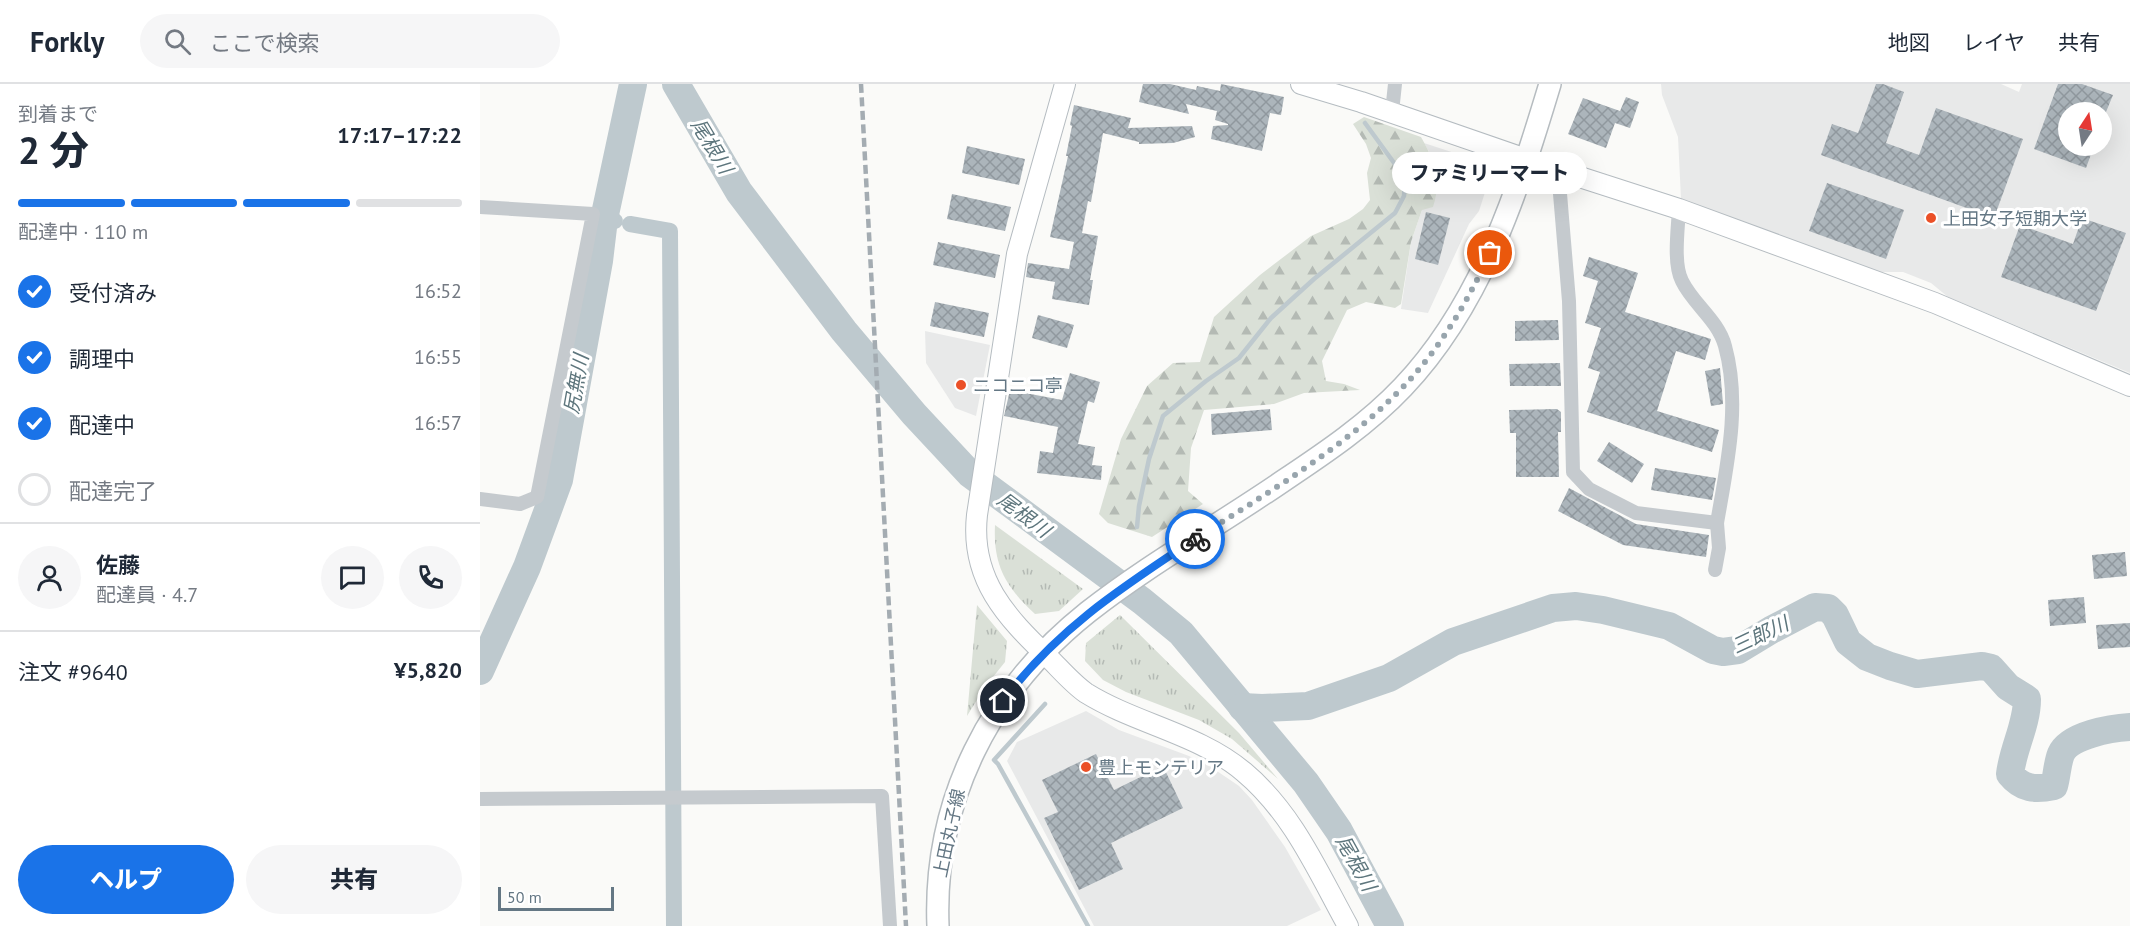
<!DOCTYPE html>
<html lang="ja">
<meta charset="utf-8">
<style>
body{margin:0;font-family:"PT Sans","Noto Sans JP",sans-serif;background:#f6f6f7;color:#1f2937;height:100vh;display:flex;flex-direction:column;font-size:22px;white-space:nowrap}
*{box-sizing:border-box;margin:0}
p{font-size:20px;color:#747a83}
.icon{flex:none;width:33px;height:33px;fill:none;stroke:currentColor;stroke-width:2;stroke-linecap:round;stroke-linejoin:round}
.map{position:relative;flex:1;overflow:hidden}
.panel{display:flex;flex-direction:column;background:#fff;width:480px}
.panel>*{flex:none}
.needle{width:39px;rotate:12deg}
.buttons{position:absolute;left:1578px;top:18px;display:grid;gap:12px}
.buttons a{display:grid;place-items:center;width:54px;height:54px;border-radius:50%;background:#fff;box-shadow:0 6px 24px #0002;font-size:30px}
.scale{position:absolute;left:18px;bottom:15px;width:116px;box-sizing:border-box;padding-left:6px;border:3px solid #647784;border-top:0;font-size:16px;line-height:21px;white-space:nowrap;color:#647784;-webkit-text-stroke:4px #fff;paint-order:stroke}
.pin{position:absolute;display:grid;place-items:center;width:51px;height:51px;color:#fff;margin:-26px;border:3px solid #fff;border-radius:50%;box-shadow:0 2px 6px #0007}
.courier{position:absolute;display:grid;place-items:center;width:60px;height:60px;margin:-30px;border:4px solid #1a73e8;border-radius:50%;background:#fff;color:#222;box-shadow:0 2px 8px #0007}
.bubble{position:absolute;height:42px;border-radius:21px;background:#fff;box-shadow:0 6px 24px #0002;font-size:20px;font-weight:800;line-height:42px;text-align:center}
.head em{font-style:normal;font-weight:800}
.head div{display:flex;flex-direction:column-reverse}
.head{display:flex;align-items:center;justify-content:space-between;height:102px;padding:0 18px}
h1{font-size:39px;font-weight:800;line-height:45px}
.bar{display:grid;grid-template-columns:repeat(4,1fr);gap:9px 6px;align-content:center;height:72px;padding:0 18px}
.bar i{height:8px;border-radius:4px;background:#e0e1e3}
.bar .active{background:#1a73e8}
.bar p{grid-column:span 4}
.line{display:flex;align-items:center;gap:15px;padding:0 18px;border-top:2px solid #e0e1e3}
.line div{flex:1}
.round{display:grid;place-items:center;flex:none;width:63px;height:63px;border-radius:32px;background:#f6f6f7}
ol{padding:0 18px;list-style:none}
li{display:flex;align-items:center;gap:18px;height:66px}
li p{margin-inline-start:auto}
li .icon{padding:6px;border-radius:50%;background:#1a73e8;color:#fff;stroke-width:4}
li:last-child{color:#747a83}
li i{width:33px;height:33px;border:3px solid #e0e1e3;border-radius:50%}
.primary-button{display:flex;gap:12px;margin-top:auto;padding:12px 18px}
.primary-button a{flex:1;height:69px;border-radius:36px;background:#1a73e8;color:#fff;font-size:24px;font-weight:800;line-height:69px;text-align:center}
.primary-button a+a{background:#f6f6f7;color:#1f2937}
header{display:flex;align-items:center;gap:36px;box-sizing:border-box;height:84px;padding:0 30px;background:#fff;border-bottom:2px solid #e0e1e3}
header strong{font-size:28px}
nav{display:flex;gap:33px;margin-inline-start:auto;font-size:21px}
.search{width:420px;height:54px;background:#f6f6f7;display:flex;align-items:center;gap:15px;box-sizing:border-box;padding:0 21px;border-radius:33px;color:#747a83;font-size:22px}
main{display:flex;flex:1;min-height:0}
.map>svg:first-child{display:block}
</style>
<header>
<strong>Forkly</strong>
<div class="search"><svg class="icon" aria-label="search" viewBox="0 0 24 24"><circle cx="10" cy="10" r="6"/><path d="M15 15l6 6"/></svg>ここで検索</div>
<nav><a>地図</a><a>レイヤ</a><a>共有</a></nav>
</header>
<main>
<section class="panel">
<div class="head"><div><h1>2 分</h1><p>到着まで</p></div><em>17:17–17:22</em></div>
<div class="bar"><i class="active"></i><i class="active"></i><i class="active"></i><i></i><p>配達中 · 110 m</p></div>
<ol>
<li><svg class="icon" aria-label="check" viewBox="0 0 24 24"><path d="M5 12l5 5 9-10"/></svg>受付済み<p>16:52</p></li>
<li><svg class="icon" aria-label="check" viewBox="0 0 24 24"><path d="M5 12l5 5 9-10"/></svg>調理中<p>16:55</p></li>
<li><svg class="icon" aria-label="check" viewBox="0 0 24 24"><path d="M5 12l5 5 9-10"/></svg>配達中<p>16:57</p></li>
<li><i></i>配達完了</li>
</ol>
<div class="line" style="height:108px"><a class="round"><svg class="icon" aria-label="person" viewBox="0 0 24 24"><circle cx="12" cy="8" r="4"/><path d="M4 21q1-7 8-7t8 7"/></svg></a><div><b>佐藤</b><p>配達員 · 4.7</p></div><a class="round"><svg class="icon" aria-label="chat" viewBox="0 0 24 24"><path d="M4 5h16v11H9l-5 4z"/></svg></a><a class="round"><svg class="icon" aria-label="phone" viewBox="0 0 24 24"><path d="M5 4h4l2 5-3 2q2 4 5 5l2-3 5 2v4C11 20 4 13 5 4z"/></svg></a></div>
<div class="line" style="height:78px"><div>注文 #9640</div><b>¥5,820</b></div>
<div class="primary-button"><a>ヘルプ</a><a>共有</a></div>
</section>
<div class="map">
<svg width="1650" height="842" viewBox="0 0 1650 842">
<defs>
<pattern id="grass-tufts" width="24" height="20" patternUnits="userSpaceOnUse" patternTransform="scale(1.5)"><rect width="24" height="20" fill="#dae0d7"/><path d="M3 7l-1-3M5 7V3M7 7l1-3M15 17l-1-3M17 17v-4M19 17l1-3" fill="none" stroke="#b4bab4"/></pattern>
<pattern id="forest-firs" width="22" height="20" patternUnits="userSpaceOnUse" patternTransform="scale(1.5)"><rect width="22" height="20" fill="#dae0d7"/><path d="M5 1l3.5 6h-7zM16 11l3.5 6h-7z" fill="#b4bab4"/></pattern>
<pattern id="building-cross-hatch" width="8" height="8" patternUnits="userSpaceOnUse" patternTransform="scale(1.5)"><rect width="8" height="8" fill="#acb5bb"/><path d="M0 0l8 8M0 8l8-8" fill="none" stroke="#90989e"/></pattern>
</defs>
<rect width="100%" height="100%" fill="#fafaf8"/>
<!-- built -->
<g fill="#e8e9e9" fill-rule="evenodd">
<path d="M1181,0h340l18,8 3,-8h108v289l-182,-76 -17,-14 -28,-11h-25l-197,-73 -3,-62 -16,-42zM1588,28h34v34h-34z"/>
<polygon points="944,59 1002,78 1009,96 999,127 989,140 948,229 921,225 931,158 942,126 958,106 956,88 951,71"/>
<polygon points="445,247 510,261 496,332 475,324 446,279"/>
<polygon points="606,627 639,646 709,672 731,683 759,702 772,716 805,763 841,826 807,842 614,842 527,677 537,658"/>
</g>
<!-- grass -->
<g fill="url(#grass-tufts)">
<path d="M515,441l88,64 -24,22 -24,3c-29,-27 -42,-48 -40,-89z"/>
<polygon points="497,521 527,557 525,578 505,603 487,632"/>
<polygon points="640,531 759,649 798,695 752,655 719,636 646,608 623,596 605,577 606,559"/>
</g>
<!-- forest -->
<path fill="url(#forest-firs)" d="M884,33l57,20c14,25 21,42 12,70l-11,3 -11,32 -10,62 -6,4 -29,-6 -19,8 -25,51 4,20 18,3 16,6 -56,3 -30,11 -70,6 -13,38 -3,43 15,13 -51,33 -44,-14 -9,-9 22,-75 26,-53 26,-23 27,-1 14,-45 46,-42 51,-39 38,-17 14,-10 7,-9 -3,-27 4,-15 -5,-14 -13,-20z"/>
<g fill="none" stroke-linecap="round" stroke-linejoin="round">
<!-- stream -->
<g stroke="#bec9ce" stroke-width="4.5">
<polyline points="657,443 659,422 669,375 683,332 726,297 759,274 791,234 834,195 915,129 924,112 925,94 885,39"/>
<polyline points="565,620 514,676 518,680 608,842"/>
</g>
<!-- canal -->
<g stroke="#bec9ce" stroke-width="16">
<polyline points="124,135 135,137"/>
<polyline points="150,140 190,147 194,842"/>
</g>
<!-- river -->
<g stroke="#bec9ce" stroke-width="28">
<polyline points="196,0 259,108 364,247 434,330 490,390 662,517 701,549 826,699 859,747 910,842"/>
<polyline points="0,587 47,483 79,396 119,177 124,135 153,0"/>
<path d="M762,623l20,1 46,-2 81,-28 64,-36 100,-34 23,-2 27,4 66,16 44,24 10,2 15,-2 33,-20 44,-23 13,1 7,7 13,27 19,15 23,9 27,8 65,-8 9,2 17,19 19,12c0,26 -14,49 -17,75 12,15 25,16 44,12 3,-10 3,-22 7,-32 8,-19 51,-26 69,-27"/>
</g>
</g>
<!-- building -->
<g fill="url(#building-cross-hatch)">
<polygon points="663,0 690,0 716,6 717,2 740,7 741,0 804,13 801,31 790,29 782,67 731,55 733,42 748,41 748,40 735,36 737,27 706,20 709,30 659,18"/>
<polygon points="1396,0 1403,0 1424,8 1406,59 1439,71 1456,24 1543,55 1514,134 1341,71 1352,40 1378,49"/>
<polygon points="1578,0 1602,0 1633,11 1626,28 1588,28 1588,62 1614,62 1606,84 1554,65"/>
<polygon points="1146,13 1159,18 1150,44 1135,39 1126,64 1088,50 1103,14 1140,27"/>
<polygon points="594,21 651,34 648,44 712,42 715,53 693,59 659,60 659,58 623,49 611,118 608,117 602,149 618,152 610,196 613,196 609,221 572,215 575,198 546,193 548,179 589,185 594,158 570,153 588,72 586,72 592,42 590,41"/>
<polygon points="487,62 545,75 539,101 482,89"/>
<polygon points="1347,99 1424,126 1406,175 1329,147"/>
<polygon points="472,110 531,123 525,147 467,135"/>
<polygon points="946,128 970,134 958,181 935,175"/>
<polygon points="1602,134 1646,149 1616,227 1521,193 1540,141 1593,160"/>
<polygon points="458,158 520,171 515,194 453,181"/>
<polygon points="1109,173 1158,189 1145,228 1231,255 1225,276 1196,267 1177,327 1239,346 1232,368 1107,328 1120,288 1108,284 1121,244 1105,239 1118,197 1103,192"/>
<polygon points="455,218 509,229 504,253 450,242"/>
<polygon points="558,231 594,241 587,264 552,254"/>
<polygon points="1078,236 1079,256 1035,257 1035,237"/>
<polygon points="1080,279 1081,302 1030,302 1029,280"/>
<polygon points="1240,284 1243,320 1231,322 1225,287"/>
<polygon points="590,289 620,298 614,319 608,317 598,360 615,363 612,381 622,382 621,396 557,389 560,367 573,369 578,343 524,332 530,306 582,316"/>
<polygon points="790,325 792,346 732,351 731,330"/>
<polygon points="1077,325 1081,328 1081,348 1078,348 1079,393 1036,393 1036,349 1030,349 1029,326"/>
<polygon points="1129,358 1164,380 1152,399 1117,377"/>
<polygon points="1175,384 1236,394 1232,416 1171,406"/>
<polygon points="1089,404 1156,440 1229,451 1226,473 1143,461 1078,427"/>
<polygon points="1645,468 1647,492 1614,495 1612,471"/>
<polygon points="1604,513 1606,539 1570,542 1568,516"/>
<polygon points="1650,539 1650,563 1618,565 1616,541"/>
<polygon points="616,670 634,706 683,682 703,724 631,759 643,785 599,806 564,734 578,728 562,696"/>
</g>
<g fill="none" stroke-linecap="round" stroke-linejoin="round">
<defs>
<g id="secondary">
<path d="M585,0l-48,170 -40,261c-7,64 29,102 72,143 12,12 24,26 37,35 50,31 113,41 158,79 49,41 74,100 104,154"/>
<polyline points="821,0 881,18 1078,86 1199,125 1455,219 1650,302"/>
</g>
<path id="primary" d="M458,842c-5,-126 52,-236 150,-314 61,-48 131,-87 195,-131 42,-28 85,-57 120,-94 79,-83 115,-197 147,-303"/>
</defs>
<!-- secondary casing -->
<use href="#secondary" stroke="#b5bcc1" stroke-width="22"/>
<!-- primary casing -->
<use href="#primary" stroke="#b6bcc0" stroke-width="24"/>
<!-- street -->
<g stroke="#c5cace" stroke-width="14">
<polyline points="912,28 915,0"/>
<path d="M1078,86l11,131 4,171 16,17 47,24 81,10c10,-58 24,-119 8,-177 -7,-26 -32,-42 -43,-65 -9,-17 -4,-52 -3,-72"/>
<polyline points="0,123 113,130 57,413 40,420 0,415"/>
<polyline points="1235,486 1239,464 1237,439"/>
<polyline points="0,715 402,712 410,842"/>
</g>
<!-- secondary -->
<use href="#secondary" stroke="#fff" stroke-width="20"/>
<!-- primary -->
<use href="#primary" stroke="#fff" stroke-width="21"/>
<!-- rail -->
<polyline stroke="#a4acb2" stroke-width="4.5" stroke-dasharray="9 4.5" stroke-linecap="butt" points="381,0 426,842"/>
</g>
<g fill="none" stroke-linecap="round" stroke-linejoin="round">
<!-- done -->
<path stroke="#98a5ad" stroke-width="6" stroke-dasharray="0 10.8" d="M715,455c72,-46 150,-91 209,-153 37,-39 64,-85 86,-133"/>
<!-- route -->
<path stroke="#1a73e8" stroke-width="8" d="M523,617c54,-72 118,-113 192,-162"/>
</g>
<!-- markers -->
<g fill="#eb5027" stroke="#fff" stroke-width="2">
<circle cx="1451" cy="134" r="6"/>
<circle cx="481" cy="301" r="6"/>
<circle cx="606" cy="683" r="6"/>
</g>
<g text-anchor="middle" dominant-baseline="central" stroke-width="6" stroke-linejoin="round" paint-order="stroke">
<!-- poi labels -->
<g font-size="18" fill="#647784" stroke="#fff" text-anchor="start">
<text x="1463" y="134">上田女子短期大学</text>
<text x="493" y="301">ニコニコ亭</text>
<text x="618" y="683">豊上モンテリア</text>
</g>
<!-- street labels -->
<g font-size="18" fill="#647784" stroke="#fff">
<text transform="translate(469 749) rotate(-78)">上田丸子線</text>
</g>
<!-- water labels -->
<g font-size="20" font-style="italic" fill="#5e767d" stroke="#fff">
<text transform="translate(232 62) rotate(59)">尾根川</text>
<text transform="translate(96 300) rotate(-80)">尻無川</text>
<text transform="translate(544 431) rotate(37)">尾根川</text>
<text transform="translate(1280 551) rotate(-25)">三郎川</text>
<text transform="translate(876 779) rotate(61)">尾根川</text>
</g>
</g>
</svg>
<div class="buttons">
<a><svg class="needle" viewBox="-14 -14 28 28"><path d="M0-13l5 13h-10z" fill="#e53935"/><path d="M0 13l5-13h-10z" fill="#747a83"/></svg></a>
</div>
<div class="scale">50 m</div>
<div class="pin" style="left:1010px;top:169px;background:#ea580c"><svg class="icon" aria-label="bag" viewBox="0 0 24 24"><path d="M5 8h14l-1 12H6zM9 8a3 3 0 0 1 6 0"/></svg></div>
<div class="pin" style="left:523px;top:617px;background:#1f2937"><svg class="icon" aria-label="home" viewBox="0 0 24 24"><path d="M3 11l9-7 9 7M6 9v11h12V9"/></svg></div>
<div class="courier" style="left:715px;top:455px"><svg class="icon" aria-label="bike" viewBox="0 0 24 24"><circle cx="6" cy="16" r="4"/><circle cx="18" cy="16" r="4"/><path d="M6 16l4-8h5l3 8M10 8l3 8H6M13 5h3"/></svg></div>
<div class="bubble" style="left:912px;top:68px;width:195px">ファミリーマート</div>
</div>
</main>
